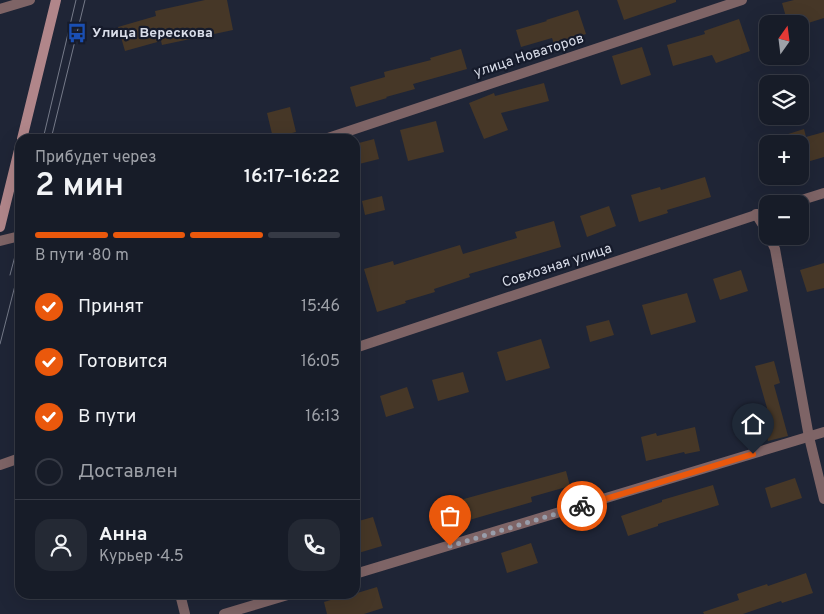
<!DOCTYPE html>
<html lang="ru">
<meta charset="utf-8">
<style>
body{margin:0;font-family:Overpass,sans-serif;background:#242934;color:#f1f3f6;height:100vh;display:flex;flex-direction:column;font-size:19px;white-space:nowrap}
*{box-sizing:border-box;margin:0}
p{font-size:16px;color:#9ea1a8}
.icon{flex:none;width:28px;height:28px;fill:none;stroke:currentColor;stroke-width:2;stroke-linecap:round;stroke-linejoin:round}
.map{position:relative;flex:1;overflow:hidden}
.details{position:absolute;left:15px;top:134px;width:345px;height:465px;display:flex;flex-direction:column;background:#171c28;border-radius:15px;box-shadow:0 5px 20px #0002,0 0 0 1px #363a45}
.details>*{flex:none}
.needle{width:32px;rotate:14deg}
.fabs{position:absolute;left:759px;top:15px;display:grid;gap:10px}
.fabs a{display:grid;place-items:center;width:50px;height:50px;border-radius:10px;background:#171c28;box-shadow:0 5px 20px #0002,0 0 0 1px #363a45;font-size:25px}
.pin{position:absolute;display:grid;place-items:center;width:42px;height:42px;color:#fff;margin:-51px -21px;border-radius:50% 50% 50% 0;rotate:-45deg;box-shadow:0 0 5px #0007}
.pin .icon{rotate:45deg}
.courier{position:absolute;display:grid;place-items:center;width:50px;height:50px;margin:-25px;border:4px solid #ea580c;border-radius:50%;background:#fff;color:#222;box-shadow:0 1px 6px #0007}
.headline em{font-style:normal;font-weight:600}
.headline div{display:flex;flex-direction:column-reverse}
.headline{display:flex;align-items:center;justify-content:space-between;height:85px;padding:0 20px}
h1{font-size:32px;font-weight:600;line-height:38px}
.bar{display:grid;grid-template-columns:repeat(4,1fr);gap:8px 5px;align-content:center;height:60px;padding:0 20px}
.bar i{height:6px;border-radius:4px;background:#363a45}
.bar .current{background:#ea580c}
.bar p{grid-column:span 4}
.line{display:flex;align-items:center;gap:12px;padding:0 20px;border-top:1px solid #363a45}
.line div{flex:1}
.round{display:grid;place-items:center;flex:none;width:52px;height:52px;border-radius:15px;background:#242934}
ol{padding:0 20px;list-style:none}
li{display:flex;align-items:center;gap:15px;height:55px}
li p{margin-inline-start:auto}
li .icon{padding:5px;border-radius:50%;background:#ea580c;color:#fff;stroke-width:4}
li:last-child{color:#9ea1a8}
li i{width:28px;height:28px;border:2px solid #363a45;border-radius:50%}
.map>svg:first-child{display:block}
</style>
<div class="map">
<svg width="824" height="614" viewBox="0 0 824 614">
<rect width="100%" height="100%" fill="#1f2536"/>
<!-- building -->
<g fill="#463727">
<polygon points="205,0 227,0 233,30 162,45 161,41 125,51 118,27 156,16 155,11"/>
<polygon points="617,0 676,0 676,2 624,20"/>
<polygon points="794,0 824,0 824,18 805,24 788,24 782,3"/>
<polygon points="578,10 586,34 554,44 552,38 521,47 516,30 547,21 546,20"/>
<polygon points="739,19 750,51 716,63 712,55 673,66 667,45 705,34 704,31"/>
<polygon points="642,47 651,75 621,85 612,56"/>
<polygon points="461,49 467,69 413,84 415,89 386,97 387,98 356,107 350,87 385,77 384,72 431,60 430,58"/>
<polygon points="544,83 549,101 501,113 508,130 484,139 469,103 494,93 495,96"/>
<polygon points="290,107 296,132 273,138 267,113"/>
<polygon points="436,121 444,152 408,161 400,130"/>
<polygon points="804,129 806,137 824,132 824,157 800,164 800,144 766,144 766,141"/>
<polygon points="374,139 379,159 355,165 355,144"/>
<polygon points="705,177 711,197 667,210 668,213 639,222 631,195 660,187 661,190"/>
<polygon points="382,196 385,210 365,215 362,201"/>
<polygon points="609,206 616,226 587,237 580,216"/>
<polygon points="554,221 561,247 469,274 470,277 434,289 435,292 405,301 406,303 377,312 364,269 393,261 394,265 460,245 463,254 517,238 515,232"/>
<polygon points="824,263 824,288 807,292 800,270"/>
<polygon points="741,270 748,291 720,300 713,279"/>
<polygon points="687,293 696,322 651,335 642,305"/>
<polygon points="609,320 614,335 590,342 586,326"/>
<polygon points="541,339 550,368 506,381 497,352"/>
<polygon points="774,361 780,383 774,385 788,436 768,441 760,410 767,408 755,366"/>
<polygon points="463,372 469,392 438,401 432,380"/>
<polygon points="407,387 414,408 386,417 380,396"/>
<polygon points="695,427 700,451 685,454 684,452 646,461 641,437 656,433 657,436"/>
<polygon points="566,471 570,486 531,497 532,502 459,523 453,502"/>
<polygon points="795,478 802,498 771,508 765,488"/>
<polygon points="713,485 719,505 658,524 658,526 628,536 621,516 662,502 662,500"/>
<polygon points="373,517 382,546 355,554 355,522"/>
<polygon points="531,543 538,563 507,573 501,553"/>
<polygon points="806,573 813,593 782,603 781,601 743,614 704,614 703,612 739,600 737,594 767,584 768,586"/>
<polygon points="377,587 383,608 364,614 327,614 324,602 344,596 344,597"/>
</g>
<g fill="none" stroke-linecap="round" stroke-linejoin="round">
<!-- minor -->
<g stroke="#7e6466" stroke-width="10">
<polyline points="0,9 30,0"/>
<polyline points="325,139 742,0"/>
<polyline points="789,204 824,193"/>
<polyline points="756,214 768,233"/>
<polyline points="769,236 775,249 809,437 824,499"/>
<polyline points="0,241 20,236"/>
<polyline points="355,348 768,211"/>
<polyline points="0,465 20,458"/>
<polyline points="355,574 824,432"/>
<polyline points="180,594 185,614"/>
<polyline points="224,614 291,594"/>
</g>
<!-- secondary -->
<g stroke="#b1868a" stroke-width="10">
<polyline points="22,139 56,0"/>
<polyline points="0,227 20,146"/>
</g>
<!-- tram -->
<g stroke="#757a89" stroke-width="1">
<polyline points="43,139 76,0"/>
<polyline points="51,139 85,0"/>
<polyline points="10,275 20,237"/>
<polyline points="0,344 20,266"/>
</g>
</g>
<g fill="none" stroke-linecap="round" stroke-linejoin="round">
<!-- done -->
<polyline stroke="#989daa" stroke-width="5" stroke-dasharray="0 9" points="450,546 582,506"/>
<!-- route -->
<polyline stroke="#ea580c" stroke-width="6" points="582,506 753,454"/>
</g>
<!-- icons -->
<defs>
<symbol id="bus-bare" viewBox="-9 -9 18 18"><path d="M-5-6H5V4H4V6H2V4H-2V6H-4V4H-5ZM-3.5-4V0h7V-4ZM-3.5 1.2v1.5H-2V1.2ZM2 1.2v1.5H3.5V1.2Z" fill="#1a4fb4" stroke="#161b2b" stroke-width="2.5" paint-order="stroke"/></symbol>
</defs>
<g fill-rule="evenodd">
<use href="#bus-bare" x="63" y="19" width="28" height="28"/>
</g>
<g text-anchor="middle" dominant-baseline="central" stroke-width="4.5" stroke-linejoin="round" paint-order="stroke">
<!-- poi labels -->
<g font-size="14" font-weight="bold" fill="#d9dde9" stroke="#161b2b" text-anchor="start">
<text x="92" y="33">Улица Верескова</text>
</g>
<!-- street labels -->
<g font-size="14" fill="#d9dde9" stroke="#161b2b">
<text transform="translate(529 56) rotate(-18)">улица Новаторов</text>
<text transform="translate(557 266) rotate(-18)">Совхозная улица</text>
</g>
</g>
</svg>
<div class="fabs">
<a><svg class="needle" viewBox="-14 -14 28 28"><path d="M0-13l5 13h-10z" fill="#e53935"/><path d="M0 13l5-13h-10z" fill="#9ea1a8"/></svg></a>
<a><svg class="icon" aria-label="layers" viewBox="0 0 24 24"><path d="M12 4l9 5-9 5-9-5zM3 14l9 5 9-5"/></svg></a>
<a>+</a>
<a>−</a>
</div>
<div class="pin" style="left:450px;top:546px;background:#ea580c"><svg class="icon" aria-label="bag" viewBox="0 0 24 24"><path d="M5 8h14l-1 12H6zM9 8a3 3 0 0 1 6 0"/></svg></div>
<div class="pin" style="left:753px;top:454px;background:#1f2937"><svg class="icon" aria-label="home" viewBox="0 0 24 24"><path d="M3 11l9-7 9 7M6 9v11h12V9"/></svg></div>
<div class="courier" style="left:582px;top:506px"><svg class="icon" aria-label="bike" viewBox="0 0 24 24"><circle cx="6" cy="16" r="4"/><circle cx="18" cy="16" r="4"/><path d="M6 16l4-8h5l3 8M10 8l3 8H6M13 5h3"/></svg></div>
<section class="details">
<div class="headline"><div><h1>2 мин</h1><p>Прибудет через</p></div><em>16:17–16:22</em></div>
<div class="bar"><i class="current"></i><i class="current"></i><i class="current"></i><i></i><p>В пути · 80 m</p></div>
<ol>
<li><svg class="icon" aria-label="check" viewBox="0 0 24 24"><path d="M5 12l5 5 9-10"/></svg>Принят<p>15:46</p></li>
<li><svg class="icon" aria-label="check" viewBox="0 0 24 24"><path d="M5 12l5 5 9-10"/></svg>Готовится<p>16:05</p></li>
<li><svg class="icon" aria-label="check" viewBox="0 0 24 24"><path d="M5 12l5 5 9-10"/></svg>В пути<p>16:13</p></li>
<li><i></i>Доставлен</li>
</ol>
<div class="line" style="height:90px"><a class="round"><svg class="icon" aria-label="person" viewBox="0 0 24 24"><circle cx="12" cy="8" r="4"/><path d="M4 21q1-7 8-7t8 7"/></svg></a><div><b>Анна</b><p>Курьер · 4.5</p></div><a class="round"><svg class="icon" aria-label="phone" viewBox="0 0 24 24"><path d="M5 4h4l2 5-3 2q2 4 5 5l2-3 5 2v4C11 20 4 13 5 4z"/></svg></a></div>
</section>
</div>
